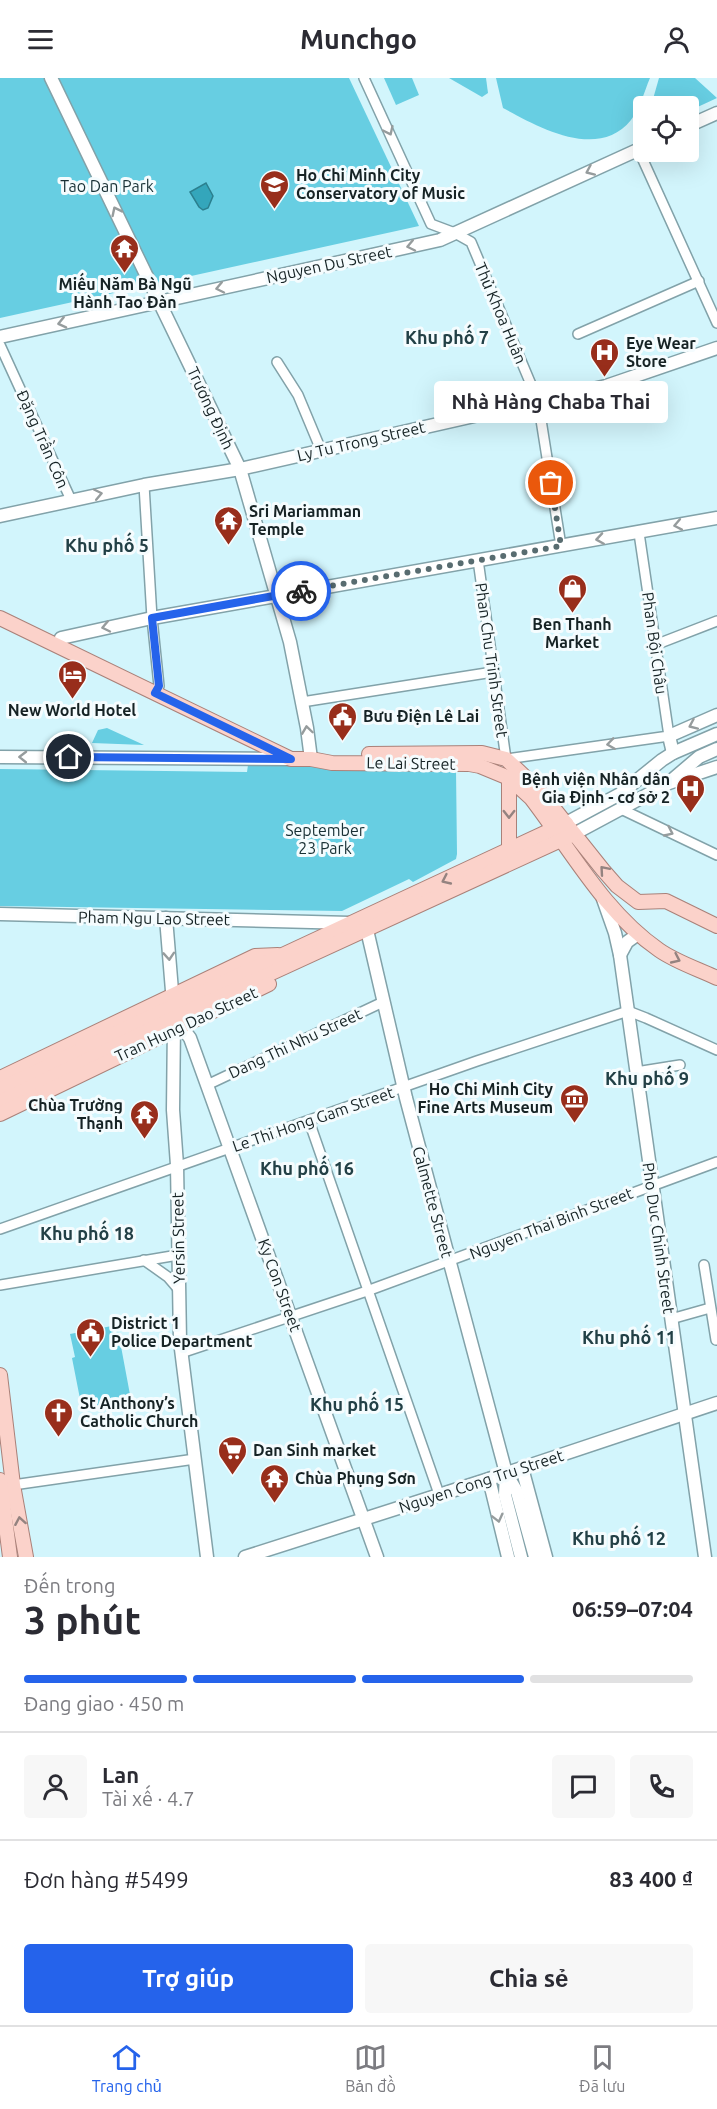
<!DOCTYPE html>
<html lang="vi">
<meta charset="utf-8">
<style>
body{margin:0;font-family:Ubuntu,sans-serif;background:#f7f7f7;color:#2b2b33;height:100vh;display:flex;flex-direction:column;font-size:22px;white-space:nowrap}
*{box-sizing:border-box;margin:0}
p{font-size:20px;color:#7c7c81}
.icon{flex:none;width:33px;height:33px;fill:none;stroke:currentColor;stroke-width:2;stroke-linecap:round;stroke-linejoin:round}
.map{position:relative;height:1479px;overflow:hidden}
.details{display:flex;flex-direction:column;background:#fff;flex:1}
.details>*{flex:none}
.controls{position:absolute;left:633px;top:18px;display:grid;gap:12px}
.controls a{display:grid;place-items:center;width:66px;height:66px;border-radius:6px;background:#fff;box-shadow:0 6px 24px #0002;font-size:30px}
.pin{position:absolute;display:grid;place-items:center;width:51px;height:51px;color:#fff;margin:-26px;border:3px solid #fff;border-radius:50%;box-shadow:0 2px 6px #0007}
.courier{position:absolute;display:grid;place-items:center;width:60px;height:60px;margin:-30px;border:4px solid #2563eb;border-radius:50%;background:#fff;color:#222;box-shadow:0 2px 8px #0007}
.bubble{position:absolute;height:42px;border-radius:6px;background:#fff;box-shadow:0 6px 24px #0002;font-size:20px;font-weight:600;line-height:42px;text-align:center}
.summary em{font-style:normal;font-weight:600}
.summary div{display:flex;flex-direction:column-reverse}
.summary{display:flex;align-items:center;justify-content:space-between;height:102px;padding:0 24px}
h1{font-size:39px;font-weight:600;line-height:45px}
.bar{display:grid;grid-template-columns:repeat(4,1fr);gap:9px 6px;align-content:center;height:72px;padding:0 24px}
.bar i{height:8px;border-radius:4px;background:#e1e1e2}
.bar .on{background:#2563eb}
.bar p{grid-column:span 4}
.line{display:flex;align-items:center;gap:15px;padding:0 24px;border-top:2px solid #e1e1e2}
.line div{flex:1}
.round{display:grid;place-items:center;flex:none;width:63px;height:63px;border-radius:6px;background:#f7f7f7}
.action{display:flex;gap:12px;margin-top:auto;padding:12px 24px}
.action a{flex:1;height:69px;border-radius:6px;background:#2563eb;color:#fff;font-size:24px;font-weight:600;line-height:69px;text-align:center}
.action a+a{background:#f7f7f7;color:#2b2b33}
header{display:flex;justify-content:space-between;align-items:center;height:78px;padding:0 24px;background:#fff;font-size:27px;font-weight:600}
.tabs{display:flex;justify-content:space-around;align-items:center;height:84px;border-top:2px solid #e1e1e2;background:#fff;font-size:16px;color:#7c7c81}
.tabs a{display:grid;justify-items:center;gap:3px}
.tabs .on{color:#2563eb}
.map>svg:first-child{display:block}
</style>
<header><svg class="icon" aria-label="menu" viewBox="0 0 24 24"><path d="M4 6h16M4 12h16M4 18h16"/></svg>Munchgo<svg class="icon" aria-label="person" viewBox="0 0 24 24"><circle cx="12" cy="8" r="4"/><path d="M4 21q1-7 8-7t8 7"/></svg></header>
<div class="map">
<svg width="717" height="1479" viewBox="0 0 717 1479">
<rect width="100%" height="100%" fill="#d2f5fc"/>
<!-- green -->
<g fill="#67cee2">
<polygon points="0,0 349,0 419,148 0,240"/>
<polygon points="384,0 412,0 419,17 396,27"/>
<polygon points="449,0 486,0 488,15 482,19"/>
<path d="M496,0h154c-6,14 -10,31 -19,42 -33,41 -93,7 -128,-12z"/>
<polygon points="659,0 695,0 717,20 689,33 688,28 651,28"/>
<polygon points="107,650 144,667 92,665 98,652"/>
<polygon points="248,687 456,692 457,776 456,781 413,804 409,801 342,833 0,828 0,691 247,694"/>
<polygon points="117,1247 131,1322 82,1331 72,1280 75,1279 70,1256"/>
</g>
<!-- water -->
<polygon fill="#34a6bb" stroke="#2b7f8e" stroke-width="1.5" points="206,105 213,118 208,130 203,132 199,129 190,114"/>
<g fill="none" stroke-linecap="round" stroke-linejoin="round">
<defs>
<g id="street">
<polyline points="364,0 431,146 455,155 471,164 538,323 561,468"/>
<polyline points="638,71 717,245"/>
<polyline points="578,256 699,203"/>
<polyline points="0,267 71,422"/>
<polyline points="277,284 298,317 321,372"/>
<polyline points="144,407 152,540 159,608 155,615"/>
<polyline points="478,482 506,681 669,658 639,455"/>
<polyline points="655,567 717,543"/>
<polyline points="302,624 493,594"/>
<polyline points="621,731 717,777"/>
<polyline points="636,994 680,987"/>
<polyline points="207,1007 383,924"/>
<polyline points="309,1043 439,1416"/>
<polyline points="0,1151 477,983 628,933 646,940 717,972"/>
<polyline points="144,1182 168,1199 180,1213"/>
<polyline points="704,1187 716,1262"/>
<polyline points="0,1207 178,1177"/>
<polyline points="671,1241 710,1230"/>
<polyline points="181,1275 367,1213 717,1084"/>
<polyline points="13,1407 195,1381"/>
</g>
<g id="secondary">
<polyline points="51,0 240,391 290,564 307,650 311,681"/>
<polyline points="688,48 717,35"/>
<polyline points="0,259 440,162 644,69"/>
<polyline points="0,438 144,407 240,391 606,308 717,270"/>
<polyline points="61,560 152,540 717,440"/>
<polyline points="673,675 669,658 717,637"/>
<polyline points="0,679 290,681"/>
<polyline points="672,702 699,679 717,671"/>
<polyline points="566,745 620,716 662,682 673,675 717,656"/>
<polyline points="574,756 669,705 717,689"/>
<polyline points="603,821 615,855 620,877 705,1479"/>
<polyline points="0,836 350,845"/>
<polyline points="166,840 173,925"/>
<polyline points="367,852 406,1020 506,1395 517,1414 535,1479"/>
<polyline points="620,877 627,864 638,856"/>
<polyline points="177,943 190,960 207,1007 377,1479"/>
<polyline points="174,945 173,1032 177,1087 180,1263 207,1479"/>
<polyline points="522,1390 546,1479"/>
<polyline points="506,1395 505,1417 521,1479"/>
<polyline points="489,1401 508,1479"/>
<polyline points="245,1479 489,1401 717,1325"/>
</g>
<g id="primary">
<path d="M0,540l291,141h20l21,4 137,1 11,2 29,12 22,20c40,52 73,114 128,152 17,12 39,19 58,28"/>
<polyline points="369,676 482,675 506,681 540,713 603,792 617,808 638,824 666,823 717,848"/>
<polyline points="509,700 509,773"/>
<polyline points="0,1000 255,878 278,877"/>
<polyline points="0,1011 190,920 566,745"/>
<polyline points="0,1024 193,931 574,756"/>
<polyline points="0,1036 269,906"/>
<polyline points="0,1297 13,1407 26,1479"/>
<polyline points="0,1402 10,1479"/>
</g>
</defs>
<!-- street casing -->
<use href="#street" stroke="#82a2a9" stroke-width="12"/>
<!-- secondary casing -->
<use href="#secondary" stroke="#82a2a9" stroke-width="15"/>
<!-- primary casing -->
<use href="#primary" stroke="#aa8179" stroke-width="16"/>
<!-- street -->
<use href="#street" stroke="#fff" stroke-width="9"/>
<!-- secondary -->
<use href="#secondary" stroke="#fff" stroke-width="12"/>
<!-- primary -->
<use href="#primary" stroke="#fbd2ca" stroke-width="14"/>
</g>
<!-- one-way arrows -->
<defs><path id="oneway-chevron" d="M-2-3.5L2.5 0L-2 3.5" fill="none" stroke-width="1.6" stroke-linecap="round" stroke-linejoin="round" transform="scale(1.5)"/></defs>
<g stroke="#969c9d">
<use href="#oneway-chevron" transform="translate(389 53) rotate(65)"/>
<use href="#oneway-chevron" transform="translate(590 93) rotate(156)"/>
<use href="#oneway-chevron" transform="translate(116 133) rotate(-116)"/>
<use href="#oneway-chevron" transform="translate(411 168) rotate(168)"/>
<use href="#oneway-chevron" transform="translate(220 210) rotate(168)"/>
<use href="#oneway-chevron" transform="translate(62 245) rotate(167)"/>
<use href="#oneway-chevron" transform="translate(98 416) rotate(-12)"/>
<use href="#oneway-chevron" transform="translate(678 447) rotate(169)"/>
<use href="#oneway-chevron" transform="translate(600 461) rotate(171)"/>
<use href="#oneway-chevron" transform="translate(106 549) rotate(168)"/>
<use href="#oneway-chevron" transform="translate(693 647) rotate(156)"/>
<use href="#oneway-chevron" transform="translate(307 652) rotate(-98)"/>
<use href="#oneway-chevron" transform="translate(611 666) rotate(172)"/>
<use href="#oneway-chevron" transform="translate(23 679) rotate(-179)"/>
<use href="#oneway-chevron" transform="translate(669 754) rotate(25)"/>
<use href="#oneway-chevron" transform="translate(169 878) rotate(86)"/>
<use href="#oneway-chevron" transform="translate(498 1440) rotate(76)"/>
</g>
<g stroke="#948380">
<use href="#oneway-chevron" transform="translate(509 736) rotate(90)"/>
<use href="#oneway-chevron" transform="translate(604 792) rotate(-131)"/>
<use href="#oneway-chevron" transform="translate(446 802) rotate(155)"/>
<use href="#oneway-chevron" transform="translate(676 881) rotate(25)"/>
<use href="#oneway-chevron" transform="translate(20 1443) rotate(-100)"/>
</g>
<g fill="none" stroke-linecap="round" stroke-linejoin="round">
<!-- done -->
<polyline stroke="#586c70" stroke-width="6" stroke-dasharray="0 10.8" points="301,513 561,468 551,405"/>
<!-- route -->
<polyline stroke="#2563eb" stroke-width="8" points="69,679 291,681 155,615 159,608 152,540 301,513"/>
</g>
<!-- icons -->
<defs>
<symbol id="university-pin" viewBox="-11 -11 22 30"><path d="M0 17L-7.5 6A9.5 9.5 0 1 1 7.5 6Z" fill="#982e1b" stroke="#f5fcfe"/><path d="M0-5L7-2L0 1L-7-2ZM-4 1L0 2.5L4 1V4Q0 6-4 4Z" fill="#fff"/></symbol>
<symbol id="temple-pin" viewBox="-11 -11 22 30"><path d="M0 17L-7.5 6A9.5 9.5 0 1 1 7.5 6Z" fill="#982e1b" stroke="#f5fcfe"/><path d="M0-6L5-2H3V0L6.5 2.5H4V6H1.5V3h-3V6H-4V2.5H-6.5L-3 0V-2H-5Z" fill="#fff"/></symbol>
<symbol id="hospital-pin" viewBox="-11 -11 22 30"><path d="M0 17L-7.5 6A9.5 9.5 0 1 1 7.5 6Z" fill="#982e1b" stroke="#f5fcfe"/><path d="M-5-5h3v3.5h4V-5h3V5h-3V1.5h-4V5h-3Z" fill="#fff"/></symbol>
<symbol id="shop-pin" viewBox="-11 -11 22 30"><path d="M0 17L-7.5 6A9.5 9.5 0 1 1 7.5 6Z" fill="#982e1b" stroke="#f5fcfe"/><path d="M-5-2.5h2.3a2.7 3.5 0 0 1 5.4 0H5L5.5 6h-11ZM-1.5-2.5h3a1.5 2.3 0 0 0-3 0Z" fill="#fff"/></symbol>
<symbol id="hotel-pin" viewBox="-11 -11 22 30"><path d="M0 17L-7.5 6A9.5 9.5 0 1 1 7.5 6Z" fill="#982e1b" stroke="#f5fcfe"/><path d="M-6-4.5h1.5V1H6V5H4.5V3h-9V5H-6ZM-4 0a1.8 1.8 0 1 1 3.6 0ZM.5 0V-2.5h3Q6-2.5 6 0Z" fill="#fff"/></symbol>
<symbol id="civic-pin" viewBox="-11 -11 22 30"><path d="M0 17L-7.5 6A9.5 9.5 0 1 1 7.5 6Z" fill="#982e1b" stroke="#f5fcfe"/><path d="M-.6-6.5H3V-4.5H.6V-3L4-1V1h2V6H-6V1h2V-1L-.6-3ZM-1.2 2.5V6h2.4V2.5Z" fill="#fff"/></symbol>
<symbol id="museum-pin" viewBox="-11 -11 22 30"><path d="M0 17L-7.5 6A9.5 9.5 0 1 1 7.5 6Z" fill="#982e1b" stroke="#f5fcfe"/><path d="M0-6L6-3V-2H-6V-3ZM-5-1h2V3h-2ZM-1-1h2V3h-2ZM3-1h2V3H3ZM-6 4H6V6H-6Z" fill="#fff"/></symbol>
<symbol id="church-pin" viewBox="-11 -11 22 30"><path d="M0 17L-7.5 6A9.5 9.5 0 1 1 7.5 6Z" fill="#982e1b" stroke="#f5fcfe"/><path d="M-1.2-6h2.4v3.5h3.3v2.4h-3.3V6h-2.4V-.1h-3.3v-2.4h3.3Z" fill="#fff"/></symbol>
<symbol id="supermarket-pin" viewBox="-11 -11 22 30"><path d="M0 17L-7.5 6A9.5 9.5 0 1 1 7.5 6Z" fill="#982e1b" stroke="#f5fcfe"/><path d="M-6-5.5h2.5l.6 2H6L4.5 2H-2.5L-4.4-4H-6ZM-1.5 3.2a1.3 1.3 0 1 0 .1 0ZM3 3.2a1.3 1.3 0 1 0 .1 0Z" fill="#fff"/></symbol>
</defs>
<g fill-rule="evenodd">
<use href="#university-pin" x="258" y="90" width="33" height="45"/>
<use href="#temple-pin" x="108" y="154" width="33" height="45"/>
<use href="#hospital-pin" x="588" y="258" width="33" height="45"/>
<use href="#temple-pin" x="212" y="426" width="33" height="45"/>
<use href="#shop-pin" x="556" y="494" width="33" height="45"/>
<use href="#hotel-pin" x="56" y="580" width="33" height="45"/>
<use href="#civic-pin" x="326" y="622" width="33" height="45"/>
<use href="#hospital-pin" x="674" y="694" width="33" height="45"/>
<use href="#museum-pin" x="558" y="1004" width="33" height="45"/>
<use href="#temple-pin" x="128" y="1020" width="33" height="45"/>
<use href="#civic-pin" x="74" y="1238" width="33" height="45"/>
<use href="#church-pin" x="42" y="1318" width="33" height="45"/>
<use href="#supermarket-pin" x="216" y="1356" width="33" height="45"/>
<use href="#temple-pin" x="258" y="1384" width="33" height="45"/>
</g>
<g text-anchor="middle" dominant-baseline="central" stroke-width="6" stroke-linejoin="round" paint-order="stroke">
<!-- poi labels -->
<g font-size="16" font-weight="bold" fill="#162325" stroke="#f5fcfe" text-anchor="start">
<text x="296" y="97">Ho Chi Minh City<tspan x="296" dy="18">Conservatory of Music</tspan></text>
<text x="125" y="206" text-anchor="middle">Miếu Năm Bà Ngũ<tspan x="125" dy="18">Hành Tao Đàn</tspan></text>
<text x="626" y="265">Eye Wear<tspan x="626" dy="18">Store</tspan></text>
<text x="249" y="433">Sri Mariamman<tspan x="249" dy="18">Temple</tspan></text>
<text x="572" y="546" text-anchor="middle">Ben Thanh<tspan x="572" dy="18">Market</tspan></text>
<text x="72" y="632" text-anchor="middle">New World Hotel</text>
<text x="363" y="638">Bưu Điện Lê Lai</text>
<text x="670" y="701" text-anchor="end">Bệnh viện Nhân dân<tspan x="670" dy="18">Gia Định - cơ sở 2</tspan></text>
<text x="553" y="1011" text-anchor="end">Ho Chi Minh City<tspan x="553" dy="18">Fine Arts Museum</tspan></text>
<text x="123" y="1027" text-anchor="end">Chùa Trường<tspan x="123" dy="18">Thạnh</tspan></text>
<text x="111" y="1245">District 1<tspan x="111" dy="18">Police Department</tspan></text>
<text x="80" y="1325">St Anthony’s<tspan x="80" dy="18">Catholic Church</tspan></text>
<text x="253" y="1372">Dan Sinh market</text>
<text x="295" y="1400">Chùa Phụng Sơn</text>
</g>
<!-- park labels -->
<g font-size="16" fill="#183035" stroke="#f5fcfe">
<text x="107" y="108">Tao Dan Park</text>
<text x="325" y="752">September<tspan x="325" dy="18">23 Park</tspan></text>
</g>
<!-- street labels -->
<g font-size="16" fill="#162325" stroke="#f5fcfe">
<text transform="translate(329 186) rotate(-12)">Nguyen Du Street</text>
<text transform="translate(501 235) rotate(67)">Thủ Khoa Huân</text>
<text transform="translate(211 330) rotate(65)">Trương Định</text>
<text transform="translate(43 361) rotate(66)">Đặng Trần Côn</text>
<text transform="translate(361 363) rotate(-13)">Ly Tu Trong Street</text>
<text transform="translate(655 565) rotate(82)">Phan Bội Châu</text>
<text transform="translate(492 582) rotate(82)">Phan Chu Trinh Street</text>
<text transform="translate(411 685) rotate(1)">Le Lai Street</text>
<text transform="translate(154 840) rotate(1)">Pham Ngu Lao Street</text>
<text transform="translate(186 946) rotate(-25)">Tran Hung Dao Street</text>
<text transform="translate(295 965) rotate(-25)">Dang Thi Nhu Street</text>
<text transform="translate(313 1041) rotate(-19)">Le Thi Hong Gam Street</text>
<text transform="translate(433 1124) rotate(75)">Calmette Street</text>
<text transform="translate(551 1145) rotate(-21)">Nguyen Thai Binh Street</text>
<text transform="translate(178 1160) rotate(-91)">Yersin Street</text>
<text transform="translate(659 1160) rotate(82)">Pho Duc Chinh Street</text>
<text transform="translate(280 1207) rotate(70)">Ky Con Street</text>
<text transform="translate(481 1403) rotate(-18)">Nguyen Cong Tru Street</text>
</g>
<!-- neighbourhood labels -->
<g font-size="18" font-weight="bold" fill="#224046" stroke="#f5fcfe">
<text x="447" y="259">Khu phố 7</text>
<text x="107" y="467">Khu phố 5</text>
<text x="647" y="1000">Khu phố 9</text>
<text x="307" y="1090">Khu phố 16</text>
<text x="87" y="1155">Khu phố 18</text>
<text x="629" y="1259">Khu phố 11</text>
<text x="357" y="1326">Khu phố 15</text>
<text x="619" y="1460">Khu phố 12</text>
</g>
</g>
</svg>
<div class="controls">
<a><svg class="icon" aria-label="locate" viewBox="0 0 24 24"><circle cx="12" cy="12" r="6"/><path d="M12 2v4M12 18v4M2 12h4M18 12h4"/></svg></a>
</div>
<div class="pin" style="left:551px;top:405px;background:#ea580c"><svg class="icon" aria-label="bag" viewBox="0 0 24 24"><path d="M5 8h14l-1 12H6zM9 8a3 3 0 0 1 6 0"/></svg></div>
<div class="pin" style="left:69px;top:679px;background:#1f2937"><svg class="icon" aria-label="home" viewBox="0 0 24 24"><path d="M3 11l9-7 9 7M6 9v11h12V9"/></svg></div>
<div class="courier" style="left:301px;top:513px"><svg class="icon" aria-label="bike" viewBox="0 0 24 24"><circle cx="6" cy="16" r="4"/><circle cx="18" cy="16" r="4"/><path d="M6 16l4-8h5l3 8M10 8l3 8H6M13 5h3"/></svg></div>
<div class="bubble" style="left:434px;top:303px;width:234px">Nhà Hàng Chaba Thai</div>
</div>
<section class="details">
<div class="summary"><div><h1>3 phút</h1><p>Đến trong</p></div><em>06:59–07:04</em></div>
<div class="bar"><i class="on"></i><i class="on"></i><i class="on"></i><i></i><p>Đang giao · 450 m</p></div>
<div class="line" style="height:108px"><a class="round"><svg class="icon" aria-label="person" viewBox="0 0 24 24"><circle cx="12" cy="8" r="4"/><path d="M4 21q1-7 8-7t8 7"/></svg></a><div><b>Lan</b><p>Tài xế · 4.7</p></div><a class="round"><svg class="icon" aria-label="chat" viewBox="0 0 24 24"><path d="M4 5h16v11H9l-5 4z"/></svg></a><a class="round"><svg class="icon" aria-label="phone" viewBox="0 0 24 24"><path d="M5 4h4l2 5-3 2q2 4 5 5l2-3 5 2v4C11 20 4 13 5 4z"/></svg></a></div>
<div class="line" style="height:78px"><div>Đơn hàng #5499</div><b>83 400 ₫</b></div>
<div class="action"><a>Trợ giúp</a><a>Chia sẻ</a></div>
</section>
<nav class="tabs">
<a class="on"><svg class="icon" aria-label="home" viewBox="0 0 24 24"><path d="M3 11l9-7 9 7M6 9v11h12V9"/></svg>Trang chủ</a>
<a><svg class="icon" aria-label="map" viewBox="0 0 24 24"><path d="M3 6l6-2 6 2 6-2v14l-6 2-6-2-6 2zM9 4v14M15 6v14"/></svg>Bản đồ</a>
<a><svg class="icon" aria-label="saved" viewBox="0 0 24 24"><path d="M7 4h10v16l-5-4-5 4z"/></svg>Đã lưu</a>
</nav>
